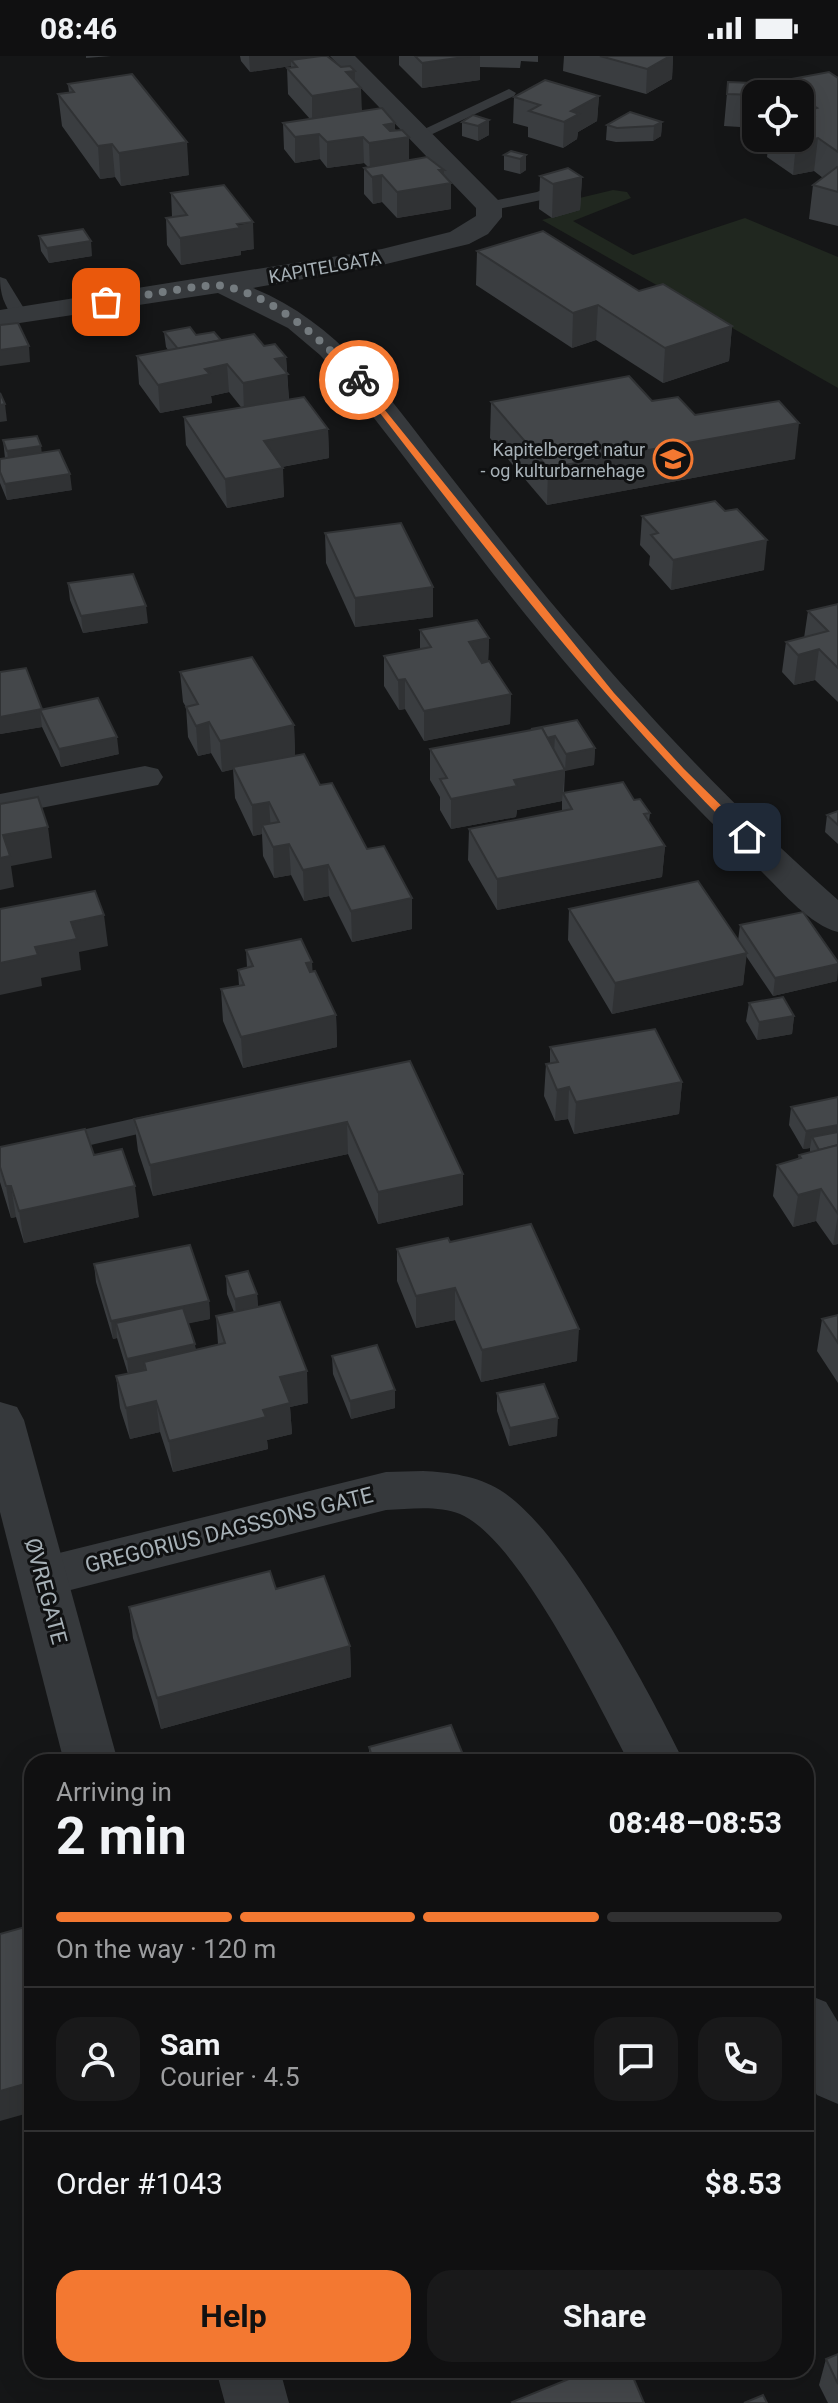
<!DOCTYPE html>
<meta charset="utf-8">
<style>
body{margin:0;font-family:Roboto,sans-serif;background:#19191a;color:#f1f3f6;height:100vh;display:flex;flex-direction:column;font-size:30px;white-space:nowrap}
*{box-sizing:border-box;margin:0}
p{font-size:26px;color:#9c9d9f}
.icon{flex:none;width:44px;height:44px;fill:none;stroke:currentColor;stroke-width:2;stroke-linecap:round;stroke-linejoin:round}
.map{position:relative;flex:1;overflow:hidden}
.drawer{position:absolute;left:24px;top:1698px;width:790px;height:624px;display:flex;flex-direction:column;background:#101011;border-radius:24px;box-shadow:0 8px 32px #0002,0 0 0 2px #303031}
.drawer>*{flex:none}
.fabs{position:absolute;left:742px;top:24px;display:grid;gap:16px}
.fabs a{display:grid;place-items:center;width:72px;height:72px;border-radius:16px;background:#101011;box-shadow:0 8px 32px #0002,0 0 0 2px #303031;font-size:40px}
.pin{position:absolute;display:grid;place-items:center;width:68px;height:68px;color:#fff;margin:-34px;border-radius:16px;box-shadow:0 4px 12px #0006}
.courier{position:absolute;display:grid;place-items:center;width:80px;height:80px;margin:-40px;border:6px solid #f37831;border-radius:50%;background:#fff;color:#222;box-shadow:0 2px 10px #0007}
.headline em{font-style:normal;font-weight:700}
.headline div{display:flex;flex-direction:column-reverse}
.headline{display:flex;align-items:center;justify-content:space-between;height:136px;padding:0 32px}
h1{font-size:52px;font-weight:700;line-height:60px}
.bar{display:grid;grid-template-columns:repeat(4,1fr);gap:12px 8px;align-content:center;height:96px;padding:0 32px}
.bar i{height:10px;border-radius:6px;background:#303031}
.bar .on{background:#f37831}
.bar p{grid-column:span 4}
.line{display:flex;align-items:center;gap:20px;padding:0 32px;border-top:2px solid #303031}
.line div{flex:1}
.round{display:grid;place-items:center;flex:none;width:84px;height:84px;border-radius:24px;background:#19191a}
.cta{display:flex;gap:16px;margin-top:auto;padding:16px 32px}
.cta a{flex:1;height:92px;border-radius:24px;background:#f37831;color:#111;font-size:32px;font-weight:700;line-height:92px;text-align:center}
.cta a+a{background:#19191a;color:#f1f3f6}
.status{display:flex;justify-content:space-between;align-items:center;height:56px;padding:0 40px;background:#101011;direction:ltr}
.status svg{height:22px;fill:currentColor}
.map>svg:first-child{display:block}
</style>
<div class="status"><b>08:46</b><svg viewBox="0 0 49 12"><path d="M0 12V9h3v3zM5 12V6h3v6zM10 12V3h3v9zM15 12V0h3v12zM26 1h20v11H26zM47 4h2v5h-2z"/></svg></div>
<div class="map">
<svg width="838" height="2347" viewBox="0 0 838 2347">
<rect width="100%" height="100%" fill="#151617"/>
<!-- green -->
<polygon fill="#20271f" points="613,134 627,136 631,142 573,165 633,199 745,162 838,201 838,332 542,164 579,154 567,145"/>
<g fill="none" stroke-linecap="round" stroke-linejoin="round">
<!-- service -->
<g fill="#36393c" fill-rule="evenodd">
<polygon points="509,33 516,37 514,40 426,81 421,82 414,78"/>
<polygon points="569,121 577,126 574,129 546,143 489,155 481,150 483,147 537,136"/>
<path d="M0,221l6,2 22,36 -2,4h-12c-10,-15 -14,-24 -14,-42z"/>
<polygon points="168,1055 177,1057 180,1063 177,1069 0,1110 0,1092"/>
</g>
<!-- minor -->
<g fill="#36393c" fill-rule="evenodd">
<path d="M330,0h25l143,144 4,6v11l-14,17 -19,10 -87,21 -129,23c84,34 133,105 187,175 36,46 72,92 109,137 89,106 184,208 289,300v32c-30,-8 -57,-42 -80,-64 -95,-90 -183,-190 -264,-293 -49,-63 -95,-127 -145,-188l-29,-32 -32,-27 -70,-35 -218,33v-16l382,-61 68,-17 26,-16v-8z"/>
<polygon points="145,710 158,713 163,721 158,729 0,760 0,738"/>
<path d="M423,1415c25,1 55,5 77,19 63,38 150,203 184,272h-55c-32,-59 -109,-222 -169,-248 -22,-9 -51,-5 -74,-4l-343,87 -18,-6 -7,-14 7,-14 18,-6 343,-85z"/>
<polygon points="806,1938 826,1946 838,1966 838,2048 817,2039 806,2020"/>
</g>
<!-- tertiary -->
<g fill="#36393c" fill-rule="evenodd">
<polygon points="0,1346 17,1351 24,1364 118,1706 64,1706 0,1456"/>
<polygon points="216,2314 280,2314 289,2347 225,2347"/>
</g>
</g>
<!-- wall -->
<g fill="#3a3d40">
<polygon points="86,0 111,0 86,2"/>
<polygon points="240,0 314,0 355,15 355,26 362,55 409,81 409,104 444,114 444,119 451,127 451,153 397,162 382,146 373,148 364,138 364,112 368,111 364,107 327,112 320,103 295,107 284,93 283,67 310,63 288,38 287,12 291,12 291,10 250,16 241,5"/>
<polygon points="399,0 538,0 538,6 521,5 520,12 480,11 480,24 422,32 399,9"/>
<polygon points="564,0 673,0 672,23 646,38 563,15"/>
<polygon points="838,22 838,170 809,163 813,129 823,122 814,115 793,119 767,101 769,82 800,82 800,38 784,38 786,24"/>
<polygon points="728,26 756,38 756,72 724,70"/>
<polygon points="68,28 189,119 121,130 115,121 100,123 62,70 58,38 69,36"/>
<polygon points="599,40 597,65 578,76 577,83 563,92 528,81 528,71 513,67 514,41"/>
<polygon points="489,64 489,79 478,85 462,80 462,66"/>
<polygon points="662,66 661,80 653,85 616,86 606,84 607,69"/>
<polygon points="504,99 526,99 526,114 520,118 504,114"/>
<polygon points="540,120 582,121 580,154 552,162 539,153"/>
<polygon points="171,137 254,193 241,195 241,199 181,209 167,189 166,162 172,161"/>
<polygon points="39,180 92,200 49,207 41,195"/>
<polygon points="477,195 639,235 732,270 729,305 663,327 596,284 572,292 476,229"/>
<polygon points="164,276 264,290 286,301 289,343 328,373 329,402 282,411 284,441 227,452 186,389 184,361 241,351 229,336 211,340 212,347 160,357 139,328 137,300 168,294 166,291"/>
<polygon points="652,345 695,359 795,403 547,449 490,382 491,346"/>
<polygon points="3,384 42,396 72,434 7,444 0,427 0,403 5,402"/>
<polygon points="642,460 764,514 671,534 649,509 650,500 640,489"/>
<polygon points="325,477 433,531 433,561 355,571 326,507"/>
<polygon points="68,527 148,567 83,577 70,544"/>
<polygon points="838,548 838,646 815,624 794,629 782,616 786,586 804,582 808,555"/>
<polygon points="420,574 489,582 488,605 511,638 510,668 424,685 405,653 399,654 384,630 384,600 420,593"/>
<polygon points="0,616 42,654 119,698 61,711 42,671 0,678"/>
<polygon points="180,616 294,669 295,699 320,729 367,793 412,873 352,886 329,840 304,845 291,819 274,822 263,800 262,778 253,780 235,742 233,713 222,716 211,697 198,700 188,681 186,651 183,646"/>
<polygon points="531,674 595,692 594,709 565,714 564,737 634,744 650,757 649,766 665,790 662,821 497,854 468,804 469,773 562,755 562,745 517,754 516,761 451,773 440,754 440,741 430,724 430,693"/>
<polygon points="838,755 838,788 825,776 827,759"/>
<polygon points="569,853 738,885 740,869 838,906 837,925 773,940 746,900 743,929 612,958 568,884"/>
<polygon points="246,894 313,915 336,959 337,991 243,1012 223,965 221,933 239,930 238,914 247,911"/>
<polygon points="749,947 794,960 792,978 757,984 746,965"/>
<polygon points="550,991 682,1026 679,1058 574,1078 568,1063 555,1065 544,1040 546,1008 550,1008"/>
<polygon points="410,1005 463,1118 463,1149 378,1168 348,1098 153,1140 138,1095 134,1063"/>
<polygon points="838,1041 838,1188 833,1189 816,1165 793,1171 773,1140 777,1109 798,1103 799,1099 810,1096 810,1092 803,1093 789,1069 791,1051"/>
<polygon points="0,1091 94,1099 139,1161 24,1187 16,1161 11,1162 0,1126"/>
<polygon points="450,1186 577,1305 481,1326 455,1264 416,1272 397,1225 397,1193"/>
<polygon points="94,1208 209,1245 210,1263 188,1267 196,1294 218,1288 216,1260 234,1256 227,1238 226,1220 257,1238 258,1251 308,1347 290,1351 292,1378 267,1384 268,1393 173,1416 160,1376 130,1383 120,1352 116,1320 128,1318 117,1282 113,1283 96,1226"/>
<polygon points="838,1259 838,1327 817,1295 822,1263"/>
<polygon points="332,1300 395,1352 351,1363 333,1318"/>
<polygon points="497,1337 557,1380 509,1390 497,1355"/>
<polygon points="276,1533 350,1590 351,1621 161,1673 133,1582 129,1551"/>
<polygon points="369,1691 466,1706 369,1706"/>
<polygon points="838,2298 838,2347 828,2347 819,2329 826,2303"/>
</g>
<!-- shaded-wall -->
<g fill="#303234">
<polygon points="249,0 314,0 314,6 291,4 291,10 250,16"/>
<polygon points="471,0 480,0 480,24 422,32 422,7"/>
<polygon points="670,0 673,0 672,23 646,38 647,13"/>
<polygon points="355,15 355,33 361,32 362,57 312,65 312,40 346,16"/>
<polygon points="599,40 597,65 578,76 577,83 563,92 564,66 571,55"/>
<polygon points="489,64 489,79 478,85 478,70"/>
<polygon points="662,66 661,80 653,85 654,70"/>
<polygon points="395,67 395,84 409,81 409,107 370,114 369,87 384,69"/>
<polygon points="319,78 320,103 295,107 295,81"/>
<polygon points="363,81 364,107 327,112 327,86"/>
<polygon points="818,82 814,115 793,119 796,87"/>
<polygon points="187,86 189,119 121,130 119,97"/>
<polygon points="112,88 115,121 100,123 98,90"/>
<polygon points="526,99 526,114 520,118 520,103"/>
<polygon points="439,114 444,114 444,128 451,127 451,153 397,162 397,136"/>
<polygon points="382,119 382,146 373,148 372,121"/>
<polygon points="582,121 580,154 552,162 553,128"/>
<polygon points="253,166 254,193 241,195 241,199 181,209 180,182"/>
<polygon points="91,185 92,200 49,207 47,192"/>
<polygon points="598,249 596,284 572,292 573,257"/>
<polygon points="732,270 729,305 663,327 665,292"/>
<polygon points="29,290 30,306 0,310 0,294"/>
<polygon points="286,301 289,347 244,356 243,327 275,303"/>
<polygon points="227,308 229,336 211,340 212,347 160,357 158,329 205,313"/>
<polygon points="5,348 7,365 0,366 0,349"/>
<polygon points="799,367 795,403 547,449 548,412"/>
<polygon points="328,373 329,402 265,414 264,385"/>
<polygon points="41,390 43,407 9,411 7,395"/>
<polygon points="283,412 284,441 227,452 225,423"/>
<polygon points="70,418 72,434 7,444 5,428"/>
<polygon points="767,484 764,514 671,534 673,504"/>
<polygon points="433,531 433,561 355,571 355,542"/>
<polygon points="146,550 148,567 83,577 81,560"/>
<polygon points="489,582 488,612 468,616 469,586"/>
<polygon points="819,593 815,624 794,629 798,599"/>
<polygon points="405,623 405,653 399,654 398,624"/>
<polygon points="511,638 510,668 424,685 424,655"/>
<polygon points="40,654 42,671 0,678 0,661"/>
<polygon points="209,666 211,697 198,700 196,670"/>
<polygon points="294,669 295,700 222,716 220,685"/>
<polygon points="555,680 554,697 537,683"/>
<polygon points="117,681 119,698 61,711 59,693"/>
<polygon points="595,692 594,709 565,715 566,698"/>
<polygon points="565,714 562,745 517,754 516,761 451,773 451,743 514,724"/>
<polygon points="269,746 271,776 262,769 262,778 253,780 252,749"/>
<polygon points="48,771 52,802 11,810 14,831 0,834 0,802 3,779"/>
<polygon points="289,788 291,819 274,822 273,791"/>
<polygon points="665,790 662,821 497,854 497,823"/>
<polygon points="328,809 329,840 304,845 303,814"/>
<polygon points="412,842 412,873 352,886 351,855"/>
<polygon points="104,859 108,890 79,896 81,914 41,922 42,930 0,939 0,907 35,891 71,866"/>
<polygon points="747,897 743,929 612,958 615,927"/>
<polygon points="312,906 314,937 306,907"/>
<polygon points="838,908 837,925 773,940 775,922"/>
<polygon points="336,959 337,991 243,1012 241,981"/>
<polygon points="794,960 792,978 757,984 759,966"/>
<polygon points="682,1026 679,1058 574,1078 576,1046"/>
<polygon points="569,1031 568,1063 555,1065 557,1034"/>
<polygon points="347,1066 348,1098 153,1140 150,1109"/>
<polygon points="838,1069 838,1086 812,1081 810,1092 803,1093 806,1075"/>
<polygon points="463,1118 463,1149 378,1168 378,1136"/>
<polygon points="6,1130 11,1130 16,1161 11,1162"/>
<polygon points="135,1130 139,1161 24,1187 19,1155"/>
<polygon points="821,1133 816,1165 793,1171 798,1139"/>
<polygon points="838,1158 838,1188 833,1189"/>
<polygon points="455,1232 455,1264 416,1272 416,1240"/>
<polygon points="257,1238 258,1256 236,1261 235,1243"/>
<polygon points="209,1245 210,1263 120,1282 116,1267 117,1282 113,1283 111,1265"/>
<polygon points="579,1273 577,1305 481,1326 482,1294"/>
<polygon points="195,1288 197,1306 144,1306 145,1318 129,1321 127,1303"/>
<polygon points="307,1315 308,1347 290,1351 292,1378 267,1384 268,1393 173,1416 169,1385 263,1354 280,1321"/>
<polygon points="395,1334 395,1352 351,1363 350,1345"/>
<polygon points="156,1345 160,1376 130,1383 126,1352"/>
<polygon points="558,1362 557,1380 509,1390 510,1372"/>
<polygon points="350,1590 351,1621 161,1673 157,1642"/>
<polygon points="32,2026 32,2056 0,2065 0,2035"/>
</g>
<!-- building -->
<g fill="#44474a" stroke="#303234" stroke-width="2">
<polygon points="321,0 327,0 341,11 350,10 355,15 346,16 361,32 312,40 287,12 297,11 291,4"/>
<polygon points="415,0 471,0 422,7"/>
<polygon points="600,0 670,0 647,13"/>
<polygon points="829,16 838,22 838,96 818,82 796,87 790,82 800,82 800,63 814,60 807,55 817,52 800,41 800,38 796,38 788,33 796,31 786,24"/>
<polygon points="132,18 187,86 119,97 112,88 98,90 58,38 74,36 68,28"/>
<polygon points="545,24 599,40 571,55 579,58 564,66 529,55 540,49 514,41"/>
<polygon points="728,26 779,28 778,38 756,38 756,39 727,38"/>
<polygon points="382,52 395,67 384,69 390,75 402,74 409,81 369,87 363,81 327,86 319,78 295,81 283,67"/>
<polygon points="630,56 662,66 654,70 617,72 607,69"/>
<polygon points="473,59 489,64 478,70 462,66"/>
<polygon points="511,95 526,99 520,103 504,99"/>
<polygon points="427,101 444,114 439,114 451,127 397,136 382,119 372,121 364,112"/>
<polygon points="837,111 838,112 838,136 813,129"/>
<polygon points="568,112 582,121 553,128 540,120"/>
<polygon points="224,129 253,166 237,168 240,172 180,182 166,162 187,159 171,137"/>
<polygon points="83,173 91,185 47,192 39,180"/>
<polygon points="543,175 639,235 663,228 732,270 665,292 598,249 573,257 477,195"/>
<polygon points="18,267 29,290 0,294 0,269"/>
<polygon points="190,271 196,279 214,276 221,284 178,293 164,276"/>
<polygon points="254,278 264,290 275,288 286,301 275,303 288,318 243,327 227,308 205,313 210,318 158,329 137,300"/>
<polygon points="629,320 652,345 678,341 695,359 779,345 799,367 548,412 491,346"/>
<polygon points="0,337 5,348 0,349"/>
<polygon points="304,341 328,373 264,385 283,412 225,423 184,361"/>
<polygon points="37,380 41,390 7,395 3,384"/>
<polygon points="59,394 70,418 5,428 0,416 0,403"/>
<polygon points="715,445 725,455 737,453 767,484 673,504 651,479 658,477 642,460"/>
<polygon points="401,467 433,531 355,542 325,477"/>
<polygon points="133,518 146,550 81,560 68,527"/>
<polygon points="838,548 838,612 819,593 798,599 786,586 828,575 808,555"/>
<polygon points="477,564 489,582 469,586 482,607 489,605 511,638 424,655 405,623 398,624 384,600 431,591 420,574"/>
<polygon points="252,601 294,669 220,685 209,666 196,670 186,651 198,648 180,616"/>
<polygon points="26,612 42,653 0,661 0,616"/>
<polygon points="98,642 117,681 59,693 40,654"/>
<polygon points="577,664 595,692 566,698 555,680 547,682 542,672 531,673"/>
<polygon points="542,672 565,714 514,724 517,730 451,743 440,723 447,722 430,693"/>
<polygon points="304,698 320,729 332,727 367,793 384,790 412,842 351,855 328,809 303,814 289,788 273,791 262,769 279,766 269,746 252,749 233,711"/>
<polygon points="623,726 634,744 640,743 650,757 644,758 665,790 497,823 469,773 572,753 563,737"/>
<polygon points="38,741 48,771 3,779 10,800 0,802 0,748"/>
<polygon points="838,755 838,769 827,759"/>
<polygon points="698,825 747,897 615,927 569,853"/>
<polygon points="95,835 104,859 71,866 77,883 35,891 38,899 0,907 0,853"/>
<polygon points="803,856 838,906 838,908 775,922 740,869"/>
<polygon points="301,883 312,906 306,907 310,916 315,915 336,959 241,981 221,933 244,929 238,914 253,910 246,894"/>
<polygon points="783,941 794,960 759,966 749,947"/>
<polygon points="655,973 682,1026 576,1046 569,1031 557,1034 546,1008 558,1006 550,991"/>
<polygon points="410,1005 463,1118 378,1136 347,1066 150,1109 134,1063"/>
<polygon points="838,1041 838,1069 806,1075 791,1051"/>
<polygon points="85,1073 94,1099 122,1093 135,1130 19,1155 11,1130 6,1130 0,1111 0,1091"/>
<polygon points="838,1076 838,1089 819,1094 812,1081"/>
<polygon points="838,1089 838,1158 821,1133 798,1139 777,1109 801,1102 799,1099"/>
<polygon points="531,1168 579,1273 482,1294 455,1232 416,1240 397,1193 448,1182 450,1186"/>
<polygon points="190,1189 209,1245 111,1265 94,1208"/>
<polygon points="248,1215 257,1238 235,1243 226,1220"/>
<polygon points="280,1246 307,1315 280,1321 290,1347 263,1354 266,1361 169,1385 156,1345 126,1352 116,1320 146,1314 144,1306 225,1287 216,1260"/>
<polygon points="183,1252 195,1288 127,1303 116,1267"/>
<polygon points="838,1259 838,1287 822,1263"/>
<polygon points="377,1289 395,1334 350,1345 332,1300"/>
<polygon points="544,1328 558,1362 510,1372 497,1337"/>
<polygon points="270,1515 276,1533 324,1520 350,1590 157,1642 129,1551"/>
<polygon points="451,1669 466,1706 374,1706 369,1691"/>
<polygon points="32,1869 32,2026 0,2035 0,1878"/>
<polygon points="838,2298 838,2328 826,2303"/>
<polygon points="591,2314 630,2314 644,2347 513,2347 512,2346"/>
<polygon points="763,2339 767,2347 744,2347"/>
</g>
<!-- route -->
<path fill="#f37831" d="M359,322l255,315 70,76 67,66v5h-8c-143,-141 -264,-299 -387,-458z"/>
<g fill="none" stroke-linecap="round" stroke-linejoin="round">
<!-- done -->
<path stroke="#747b7f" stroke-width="8" stroke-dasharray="0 14.4" d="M106,246c24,-3 99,-20 117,-16 53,10 101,56 136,94"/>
</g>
<!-- icons -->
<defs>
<symbol id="school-ring" viewBox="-11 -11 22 22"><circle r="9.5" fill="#101112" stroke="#f37831" stroke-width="1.5"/><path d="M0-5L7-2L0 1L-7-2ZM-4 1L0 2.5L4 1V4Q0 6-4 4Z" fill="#f37831"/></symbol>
</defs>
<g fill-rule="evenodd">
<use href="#school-ring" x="651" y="381" width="44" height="44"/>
</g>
<g text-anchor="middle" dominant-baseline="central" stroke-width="6" stroke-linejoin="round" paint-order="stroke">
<!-- far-street labels -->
<g font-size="18" fill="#a7b1b7" stroke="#101112">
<text transform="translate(325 211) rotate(-10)">KAPITELGATA</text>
</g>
<!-- far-poi labels -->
<g font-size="18" fill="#a7b1b7" stroke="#101112" text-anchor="end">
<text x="645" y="393">Kapitelberget natur<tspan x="645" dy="21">- og kulturbarnehage</tspan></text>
</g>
<!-- street labels -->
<g font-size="22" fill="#a7b1b7" stroke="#101112">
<text transform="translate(229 1474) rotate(-14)">GREGORIUS DAGSSONS GATE</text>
<text transform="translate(46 1535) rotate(75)">ØVREGATE</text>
</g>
</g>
</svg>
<div class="fabs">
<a><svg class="icon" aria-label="locate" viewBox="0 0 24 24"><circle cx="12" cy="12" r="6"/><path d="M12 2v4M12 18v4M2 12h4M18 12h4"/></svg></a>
</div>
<div class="pin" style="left:106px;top:246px;background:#ea580c"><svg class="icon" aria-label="bag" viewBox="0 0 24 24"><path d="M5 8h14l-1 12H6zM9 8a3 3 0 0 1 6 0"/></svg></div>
<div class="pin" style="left:747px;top:781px;background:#1f2937"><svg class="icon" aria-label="home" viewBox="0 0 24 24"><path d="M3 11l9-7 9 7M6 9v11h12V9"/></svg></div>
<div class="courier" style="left:359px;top:324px"><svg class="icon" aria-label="bike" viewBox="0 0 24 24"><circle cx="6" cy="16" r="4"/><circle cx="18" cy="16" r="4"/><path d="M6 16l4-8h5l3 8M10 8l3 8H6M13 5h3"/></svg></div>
<section class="drawer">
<div class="headline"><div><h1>2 min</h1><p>Arriving in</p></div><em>08:48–08:53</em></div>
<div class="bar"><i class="on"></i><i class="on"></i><i class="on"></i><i></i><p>On the way · 120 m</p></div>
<div class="line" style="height:144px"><a class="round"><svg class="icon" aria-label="person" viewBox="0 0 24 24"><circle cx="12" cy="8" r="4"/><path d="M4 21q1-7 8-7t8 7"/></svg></a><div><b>Sam</b><p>Courier · 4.5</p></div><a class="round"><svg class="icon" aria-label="chat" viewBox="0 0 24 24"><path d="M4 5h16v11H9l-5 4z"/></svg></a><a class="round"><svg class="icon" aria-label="phone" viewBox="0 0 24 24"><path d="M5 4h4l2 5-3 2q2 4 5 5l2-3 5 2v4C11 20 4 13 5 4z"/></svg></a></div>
<div class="line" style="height:104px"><div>Order #1043</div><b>$8.53</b></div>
<div class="cta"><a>Help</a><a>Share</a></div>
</section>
</div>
